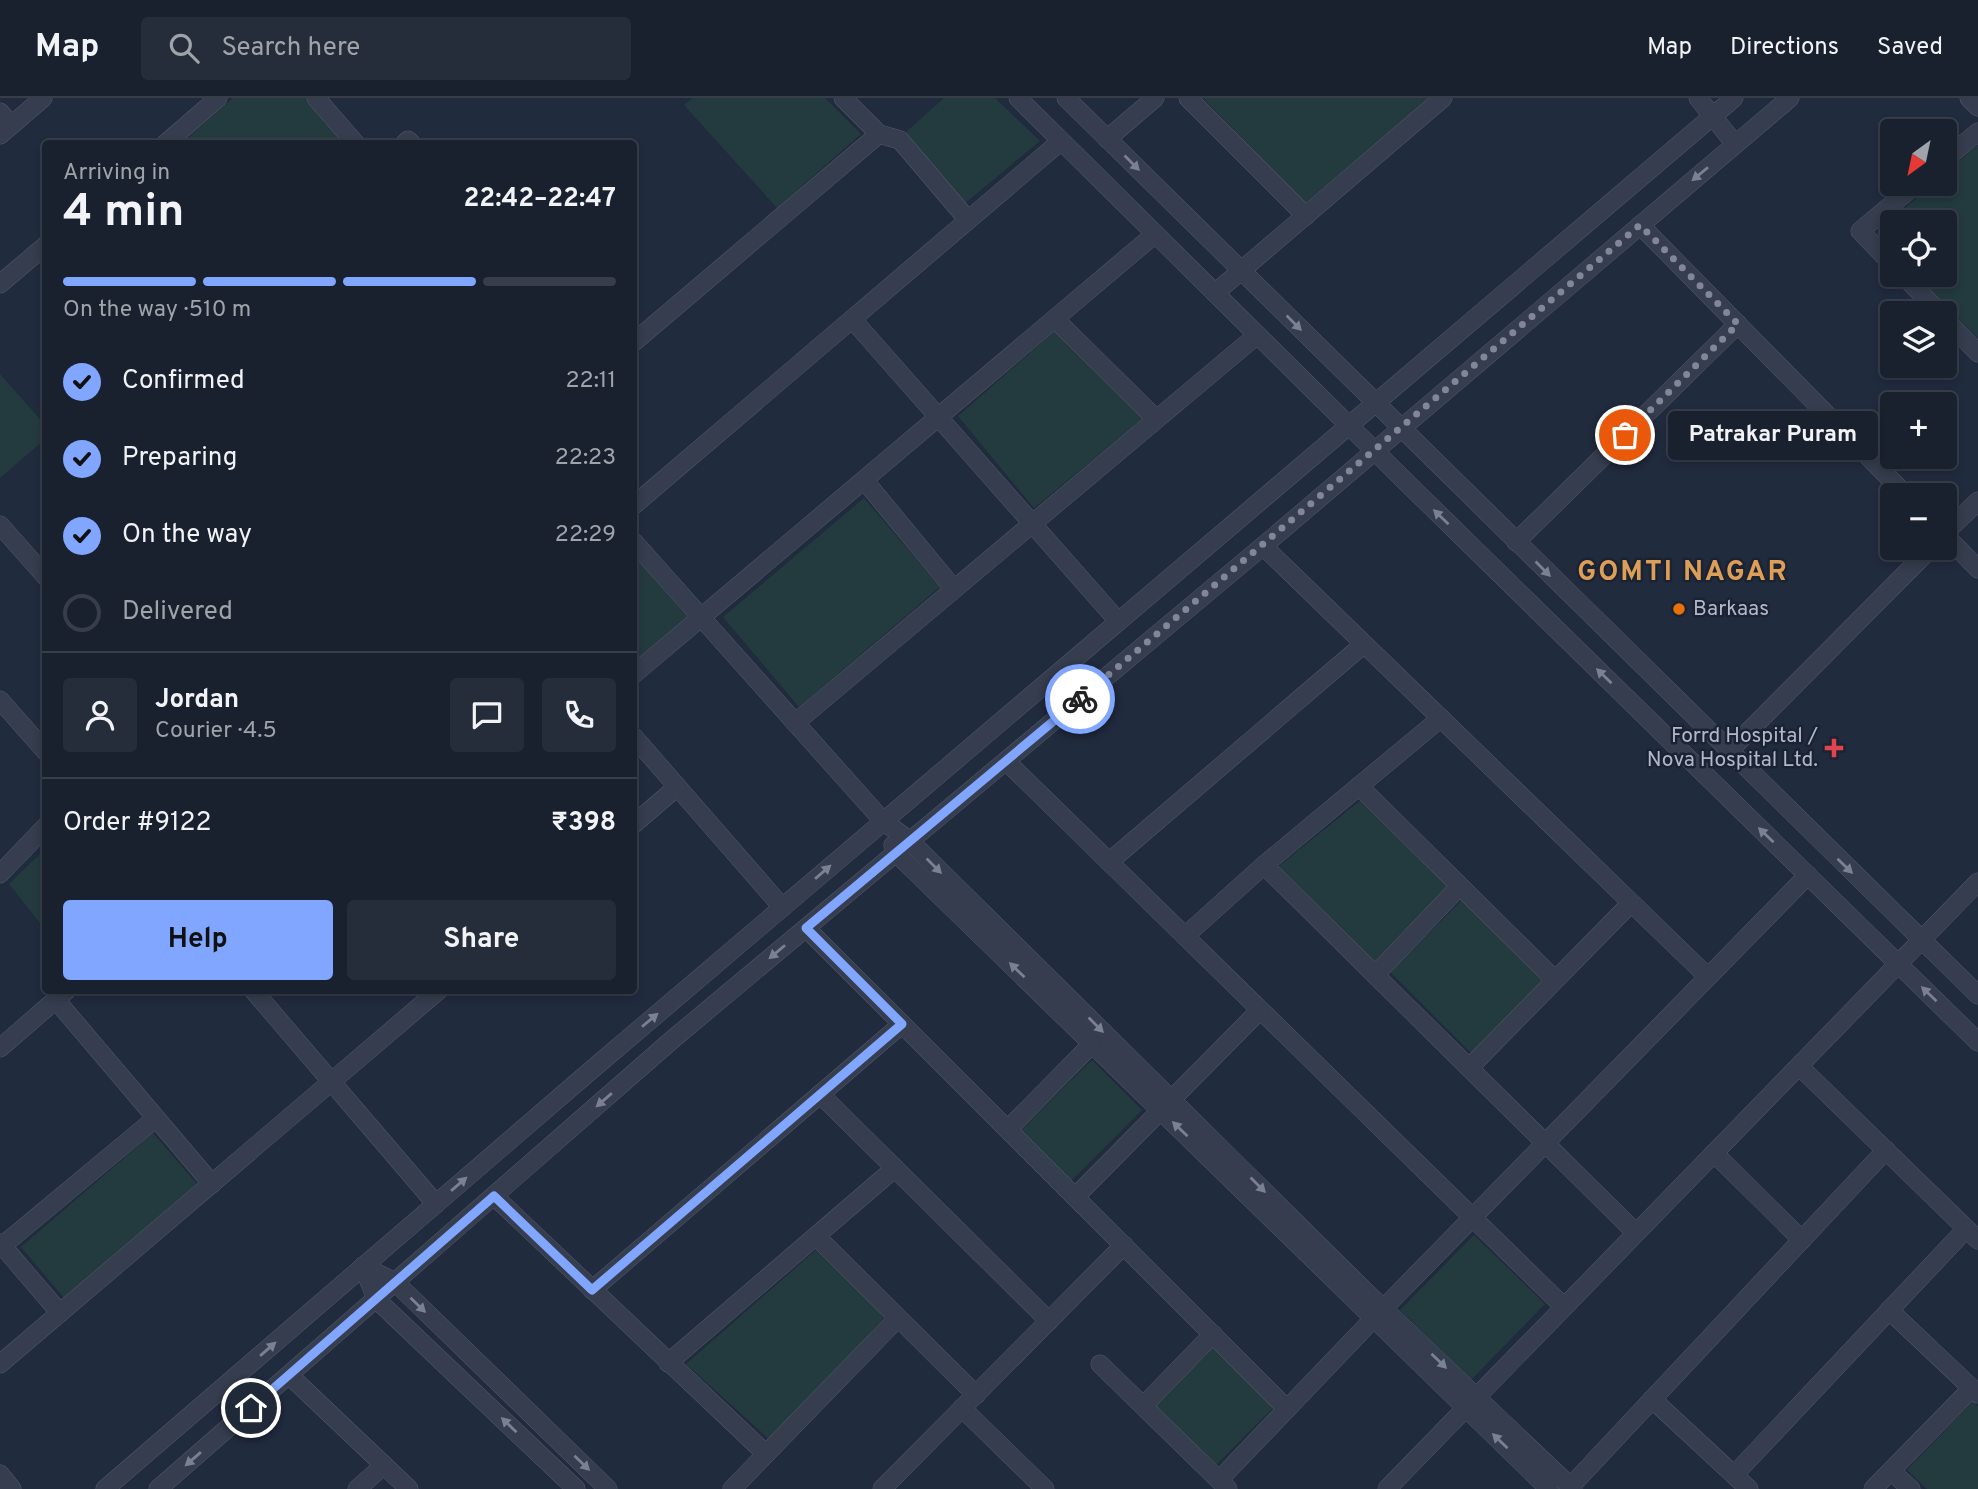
<!DOCTYPE html>
<meta charset="utf-8">
<style>
body{margin:0;font-family:Overpass,sans-serif;background:#262d3a;color:#f1f3f6;height:100vh;display:flex;flex-direction:column;font-size:26px;white-space:nowrap}
*{box-sizing:border-box;margin:0}
p{font-size:23px;color:#9fa3aa}
.icon{flex:none;width:38px;height:38px;fill:none;stroke:currentColor;stroke-width:2;stroke-linecap:round;stroke-linejoin:round}
.map{position:relative;flex:1;overflow:hidden}
.panel{position:absolute;left:42px;top:42px;width:595px;height:854px;display:flex;flex-direction:column;background:#19202e;border-radius:7px;box-shadow:0 4px 10px #0003,0 0 0 2px #373e4a}
.panel>*{flex:none}
.needle{width:46px;rotate:213deg}
.buttons{position:absolute;left:1880px;top:21px;display:grid;gap:14px}
.buttons a{display:grid;place-items:center;width:77px;height:77px;border-radius:7px;background:#19202e;box-shadow:0 4px 10px #0003,0 0 0 2px #373e4a;font-size:35px}
.pin{position:absolute;display:grid;place-items:center;width:60px;height:60px;color:#fff;margin:-30px;border:4px solid #fff;border-radius:50%;box-shadow:0 2px 7px #0007}
.courier{position:absolute;display:grid;place-items:center;width:70px;height:70px;margin:-35px;border:5px solid #81a6ff;border-radius:50%;background:#fff;color:#222;box-shadow:0 2px 9px #0007}
.bubble{position:absolute;height:49px;border-radius:7px;background:#19202e;box-shadow:0 4px 10px #0003,0 0 0 2px #373e4a;font-size:23px;font-weight:700;line-height:49px;text-align:center}
.head em{font-style:normal;font-weight:700}
.head div{display:flex;flex-direction:column-reverse}
.head{display:flex;align-items:center;justify-content:space-between;height:119px;padding:0 21px}
h1{font-size:46px;font-weight:700;line-height:52px}
.bar{display:grid;grid-template-columns:repeat(4,1fr);gap:10px 7px;align-content:center;height:84px;padding:0 21px}
.bar i{height:9px;border-radius:5px;background:#373e4a}
.bar .selected{background:#81a6ff}
.bar p{grid-column:span 4}
.line{display:flex;align-items:center;gap:18px;padding:0 21px;border-top:2px solid #373e4a}
.line div{flex:1}
.round{display:grid;place-items:center;flex:none;width:74px;height:74px;border-radius:7px;background:#262d3a}
ol{padding:0 21px;list-style:none}
li{display:flex;align-items:center;gap:21px;height:77px}
li p{margin-inline-start:auto}
li .icon{padding:7px;border-radius:50%;background:#81a6ff;color:#111;stroke-width:4}
li:last-child{color:#9fa3aa}
li i{width:38px;height:38px;border:4px solid #373e4a;border-radius:50%}
.primary-button{display:flex;gap:14px;margin-top:auto;padding:14px 21px}
.primary-button a{flex:1;height:80px;border-radius:7px;background:#81a6ff;color:#111;font-size:28px;font-weight:700;line-height:80px;text-align:center}
.primary-button a+a{background:#262d3a;color:#f1f3f6}
header{display:flex;align-items:center;gap:42px;box-sizing:border-box;height:98px;padding:0 35px;background:#19202e;border-bottom:2px solid #373e4a}
header strong{font-size:33px}
nav{display:flex;gap:38px;margin-inline-start:auto;font-size:24px}
.search{width:490px;height:63px;background:#262d3a;display:flex;align-items:center;gap:18px;box-sizing:border-box;padding:0 24px;border-radius:7px;color:#9fa3aa;font-size:26px}
.map>svg:first-child{display:block}
</style>
<header>
<strong>Map</strong>
<div class="search"><svg class="icon" aria-label="search" viewBox="0 0 24 24"><circle cx="10" cy="10" r="6"/><path d="M15 15l6 6"/></svg>Search here</div>
<nav><a>Map</a><a>Directions</a><a>Saved</a></nav>
</header>
<div class="map">
<svg width="1978" height="1391" viewBox="0 0 1978 1391">
<rect width="100%" height="100%" fill="#212b3e"/>
<!-- green -->
<g fill="#233a3f">
<polygon points="233,0 306,0 346,45 181,46"/>
<polygon points="693,0 825,0 861,36 777,110 684,7"/>
<polygon points="944,0 995,0 1040,43 964,106 906,34"/>
<polygon points="1203,0 1430,0 1305,105"/>
<polygon points="1978,47 1978,240 1917,177 1944,177 1944,124 1892,124 1892,151 1876,135 1933,86 1944,86 1944,76"/>
<polygon points="1055,233 1144,320 1034,410 958,318"/>
<polygon points="0,276 46,328 45,341 0,380"/>
<polygon points="864,400 940,489 799,609 723,519"/>
<polygon points="634,457 688,519 634,566"/>
<polygon points="1361,702 1448,788 1375,865 1279,768"/>
<polygon points="45,751 45,831 9,786"/>
<polygon points="1463,801 1545,882 1471,955 1390,874"/>
<polygon points="1092,962 1142,1012 1070,1084 1020,1033"/>
<polygon points="153,1035 197,1086 64,1200 21,1149"/>
<polygon points="1474,1137 1545,1206 1471,1282 1400,1212"/>
<polygon points="816,1152 886,1218 770,1342 686,1266"/>
<polygon points="1212,1250 1273,1310 1215,1368 1154,1309"/>
<polygon points="1973,1303 1978,1308 1978,1391 1927,1391 1907,1372"/>
</g>
<g fill="none" stroke-linecap="round" stroke-linejoin="round">
<defs>
<g id="minor">
<polyline points="316,0 356,46"/>
<polyline points="843,0 879,36 900,42 968,122"/>
<polyline points="1018,0 1403,381 1978,944"/>
<polyline points="1066,0 1978,897"/>
<polyline points="1188,0 1306,118"/>
<polyline points="1698,0 1735,46"/>
<polyline points="1969,0 1978,9"/>
<polyline points="0,14 11,27"/>
<polyline points="0,37 43,0"/>
<polyline points="1107,41 1155,0"/>
<polyline points="165,46 218,0"/>
<polyline points="404,46 408,42 412,46"/>
<polyline points="1944,62 1978,34"/>
<polyline points="1640,127 1906,397"/>
<polyline points="1892,166 1860,133 1916,86"/>
<polyline points="1903,177 1940,215"/>
<polyline points="0,186 46,147"/>
<polyline points="1215,195 1443,0"/>
<polyline points="1944,220 1978,255"/>
<polyline points="852,221 1118,523"/>
<polyline points="1055,221 1156,321"/>
<polyline points="634,244 879,36"/>
<polyline points="864,382 954,491"/>
<polyline points="634,407 1061,43"/>
<polyline points="0,427 46,479"/>
<polyline points="1944,436 1978,471"/>
<polyline points="1944,436 1978,403"/>
<polyline points="634,444 883,723 910,743 1365,1193 1573,1391"/>
<polyline points="1516,444 1738,226"/>
<polyline points="1263,448 1708,879"/>
<polyline points="634,576 1155,136"/>
<polyline points="0,602 46,654"/>
<polyline points="795,625 1257,237"/>
<polyline points="634,639 782,809"/>
<polyline points="1728,654 1931,450"/>
<polyline points="1006,663 1564,1209"/>
<polyline points="1359,688 1555,882"/>
<polyline points="634,726 677,689"/>
<polyline points="893,747 896,755 1549,1391"/>
<polyline points="1109,764 1364,546"/>
<polyline points="1264,767 1636,1135"/>
<polyline points="0,776 46,728"/>
<polyline points="806,830 1287,1311"/>
<polyline points="1185,838 1264,767 1441,620"/>
<polyline points="1375,877 1460,788"/>
<polyline points="253,892 436,1106"/>
<polyline points="56,902 212,1086"/>
<polyline points="0,950 67,892"/>
<polyline points="1799,968 1978,1142"/>
<polyline points="1469,970 1631,805"/>
<polyline points="820,996 1049,1223"/>
<polyline points="1008,1031 1092,946"/>
<polyline points="1714,1055 1802,1142"/>
<polyline points="494,1098 766,1356"/>
<polyline points="1075,1099 1260,912"/>
<polyline points="816,1138 976,1297"/>
<polyline points="0,1145 60,1215"/>
<polyline points="2,1148 156,1020"/>
<polyline points="363,1168 395,1184 608,1391"/>
<polyline points="363,1168 376,1201 576,1391"/>
<polyline points="592,1192 902,926"/>
<polyline points="1889,1212 1978,1296"/>
<polyline points="668,1265 895,1070"/>
<polyline points="0,1266 439,892"/>
<polyline points="1100,1266 1228,1391"/>
<polyline points="289,1277 409,1391"/>
<polyline points="1652,1301 1749,1391"/>
<polyline points="1143,1308 1213,1236"/>
<polyline points="962,1310 1045,1391"/>
<polyline points="1891,1373 1911,1391"/>
<polyline points="0,1376 12,1391"/>
<polyline points="1734,1377 1966,1131"/>
<polyline points="1219,1382 1374,1220 1808,777"/>
<polyline points="1570,1389 1886,1052"/>
<polyline points="105,1391 589,974 1734,0"/>
<polyline points="158,1391 673,941 1263,448 1790,0"/>
<polyline points="357,1391 384,1367"/>
<polyline points="732,1391 898,1220"/>
<polyline points="882,1391 1124,1147"/>
<polyline points="1387,1391 1978,784"/>
<polyline points="1873,1391 1972,1290"/>
</g>
</defs>
<!-- minor casing -->
<use href="#minor" stroke="#505869" stroke-width="19"/>
<!-- minor -->
<use href="#minor" stroke="#353d4e" stroke-width="18"/>
</g>
<!-- one-way arrows -->
<defs><path id="oneway-solid" d="M-6-.8H1V-3.2L6.5 0L1 3.2V.8H-6Z" transform="scale(1.75)"/></defs>
<g fill="#798192">
<use href="#oneway-solid" transform="translate(1132 65) rotate(45)"/>
<use href="#oneway-solid" transform="translate(1700 76) rotate(140)"/>
<use href="#oneway-solid" transform="translate(1294 225) rotate(45)"/>
<use href="#oneway-solid" transform="translate(1441 419) rotate(-136)"/>
<use href="#oneway-solid" transform="translate(1543 471) rotate(45)"/>
<use href="#oneway-solid" transform="translate(1604 578) rotate(-136)"/>
<use href="#oneway-solid" transform="translate(1766 737) rotate(-136)"/>
<use href="#oneway-solid" transform="translate(934 768) rotate(45)"/>
<use href="#oneway-solid" transform="translate(1845 768) rotate(44)"/>
<use href="#oneway-solid" transform="translate(823 774) rotate(-41)"/>
<use href="#oneway-solid" transform="translate(777 854) rotate(140)"/>
<use href="#oneway-solid" transform="translate(1017 872) rotate(-136)"/>
<use href="#oneway-solid" transform="translate(1929 896) rotate(-136)"/>
<use href="#oneway-solid" transform="translate(650 922) rotate(-40)"/>
<use href="#oneway-solid" transform="translate(1096 927) rotate(45)"/>
<use href="#oneway-solid" transform="translate(604 1002) rotate(139)"/>
<use href="#oneway-solid" transform="translate(1180 1031) rotate(-136)"/>
<use href="#oneway-solid" transform="translate(459 1086) rotate(-41)"/>
<use href="#oneway-solid" transform="translate(1258 1087) rotate(45)"/>
<use href="#oneway-solid" transform="translate(418 1207) rotate(44)"/>
<use href="#oneway-solid" transform="translate(268 1251) rotate(-41)"/>
<use href="#oneway-solid" transform="translate(1439 1263) rotate(44)"/>
<use href="#oneway-solid" transform="translate(509 1327) rotate(-136)"/>
<use href="#oneway-solid" transform="translate(1500 1343) rotate(-136)"/>
<use href="#oneway-solid" transform="translate(193 1361) rotate(139)"/>
<use href="#oneway-solid" transform="translate(582 1365) rotate(44)"/>
</g>
<g fill="none" stroke-linecap="round" stroke-linejoin="round">
<!-- done -->
<polyline stroke="#7f8799" stroke-width="7" stroke-dasharray="0 12.6" points="1080,601 1640,127 1738,226 1625,337"/>
<!-- route -->
<polyline stroke="#81a6ff" stroke-width="9" points="251,1310 494,1098 592,1192 902,926 806,830 1080,601"/>
</g>
<!-- markers -->
<circle fill="#e8710a" stroke="#1b2333" stroke-width="2.5" cx="1679" cy="511" r="7"/>
<path fill="#e0444e" stroke="#1b2333" stroke-width="2.5" d="M1830.5 639.5h7v7h7v7h-7v7h-7v-7h-7v-7h7z"/>
<g text-anchor="middle" dominant-baseline="central" stroke-width="5" stroke-linejoin="round" paint-order="stroke">
<!-- poi labels -->
<g font-size="21" fill="#b1b8ca" stroke="#1b2333" text-anchor="start">
<text x="1693" y="511">Barkaas</text>
<text x="1818" y="638" text-anchor="end">Forrd Hospital /<tspan x="1818" dy="24">Nova Hospital Ltd.</tspan></text>
</g>
<!-- district labels -->
<g font-size="28" font-weight="bold" letter-spacing="2" fill="#dd9e58" stroke="#1b2333">
<text x="1683" y="475">GOMTI NAGAR</text>
</g>
</g>
</svg>
<div class="buttons">
<a><svg class="needle" viewBox="-14 -14 28 28"><path d="M0-13l5 13h-10z" fill="#e53935"/><path d="M0 13l5-13h-10z" fill="#9fa3aa"/></svg></a>
<a><svg class="icon" aria-label="locate" viewBox="0 0 24 24"><circle cx="12" cy="12" r="6"/><path d="M12 2v4M12 18v4M2 12h4M18 12h4"/></svg></a>
<a><svg class="icon" aria-label="layers" viewBox="0 0 24 24"><path d="M12 4l9 5-9 5-9-5zM3 14l9 5 9-5"/></svg></a>
<a>+</a>
<a>−</a>
</div>
<div class="pin" style="left:1625px;top:337px;background:#ea580c"><svg class="icon" aria-label="bag" viewBox="0 0 24 24"><path d="M5 8h14l-1 12H6zM9 8a3 3 0 0 1 6 0"/></svg></div>
<div class="pin" style="left:251px;top:1310px;background:#1f2937"><svg class="icon" aria-label="home" viewBox="0 0 24 24"><path d="M3 11l9-7 9 7M6 9v11h12V9"/></svg></div>
<div class="courier" style="left:1080px;top:601px"><svg class="icon" aria-label="bike" viewBox="0 0 24 24"><circle cx="6" cy="16" r="4"/><circle cx="18" cy="16" r="4"/><path d="M6 16l4-8h5l3 8M10 8l3 8H6M13 5h3"/></svg></div>
<div class="bubble" style="left:1668px;top:313px;width:210px">Patrakar Puram</div>
<section class="panel">
<div class="head"><div><h1>4 min</h1><p>Arriving in</p></div><em>22:42–22:47</em></div>
<div class="bar"><i class="selected"></i><i class="selected"></i><i class="selected"></i><i></i><p>On the way · 510 m</p></div>
<ol>
<li><svg class="icon" aria-label="check" viewBox="0 0 24 24"><path d="M5 12l5 5 9-10"/></svg>Confirmed<p>22:11</p></li>
<li><svg class="icon" aria-label="check" viewBox="0 0 24 24"><path d="M5 12l5 5 9-10"/></svg>Preparing<p>22:23</p></li>
<li><svg class="icon" aria-label="check" viewBox="0 0 24 24"><path d="M5 12l5 5 9-10"/></svg>On the way<p>22:29</p></li>
<li><i></i>Delivered</li>
</ol>
<div class="line" style="height:126px"><a class="round"><svg class="icon" aria-label="person" viewBox="0 0 24 24"><circle cx="12" cy="8" r="4"/><path d="M4 21q1-7 8-7t8 7"/></svg></a><div><b>Jordan</b><p>Courier · 4.5</p></div><a class="round"><svg class="icon" aria-label="chat" viewBox="0 0 24 24"><path d="M4 5h16v11H9l-5 4z"/></svg></a><a class="round"><svg class="icon" aria-label="phone" viewBox="0 0 24 24"><path d="M5 4h4l2 5-3 2q2 4 5 5l2-3 5 2v4C11 20 4 13 5 4z"/></svg></a></div>
<div class="line" style="height:91px"><div>Order #9122</div><b>₹398</b></div>
<div class="primary-button"><a>Help</a><a>Share</a></div>
</section>
</div>
